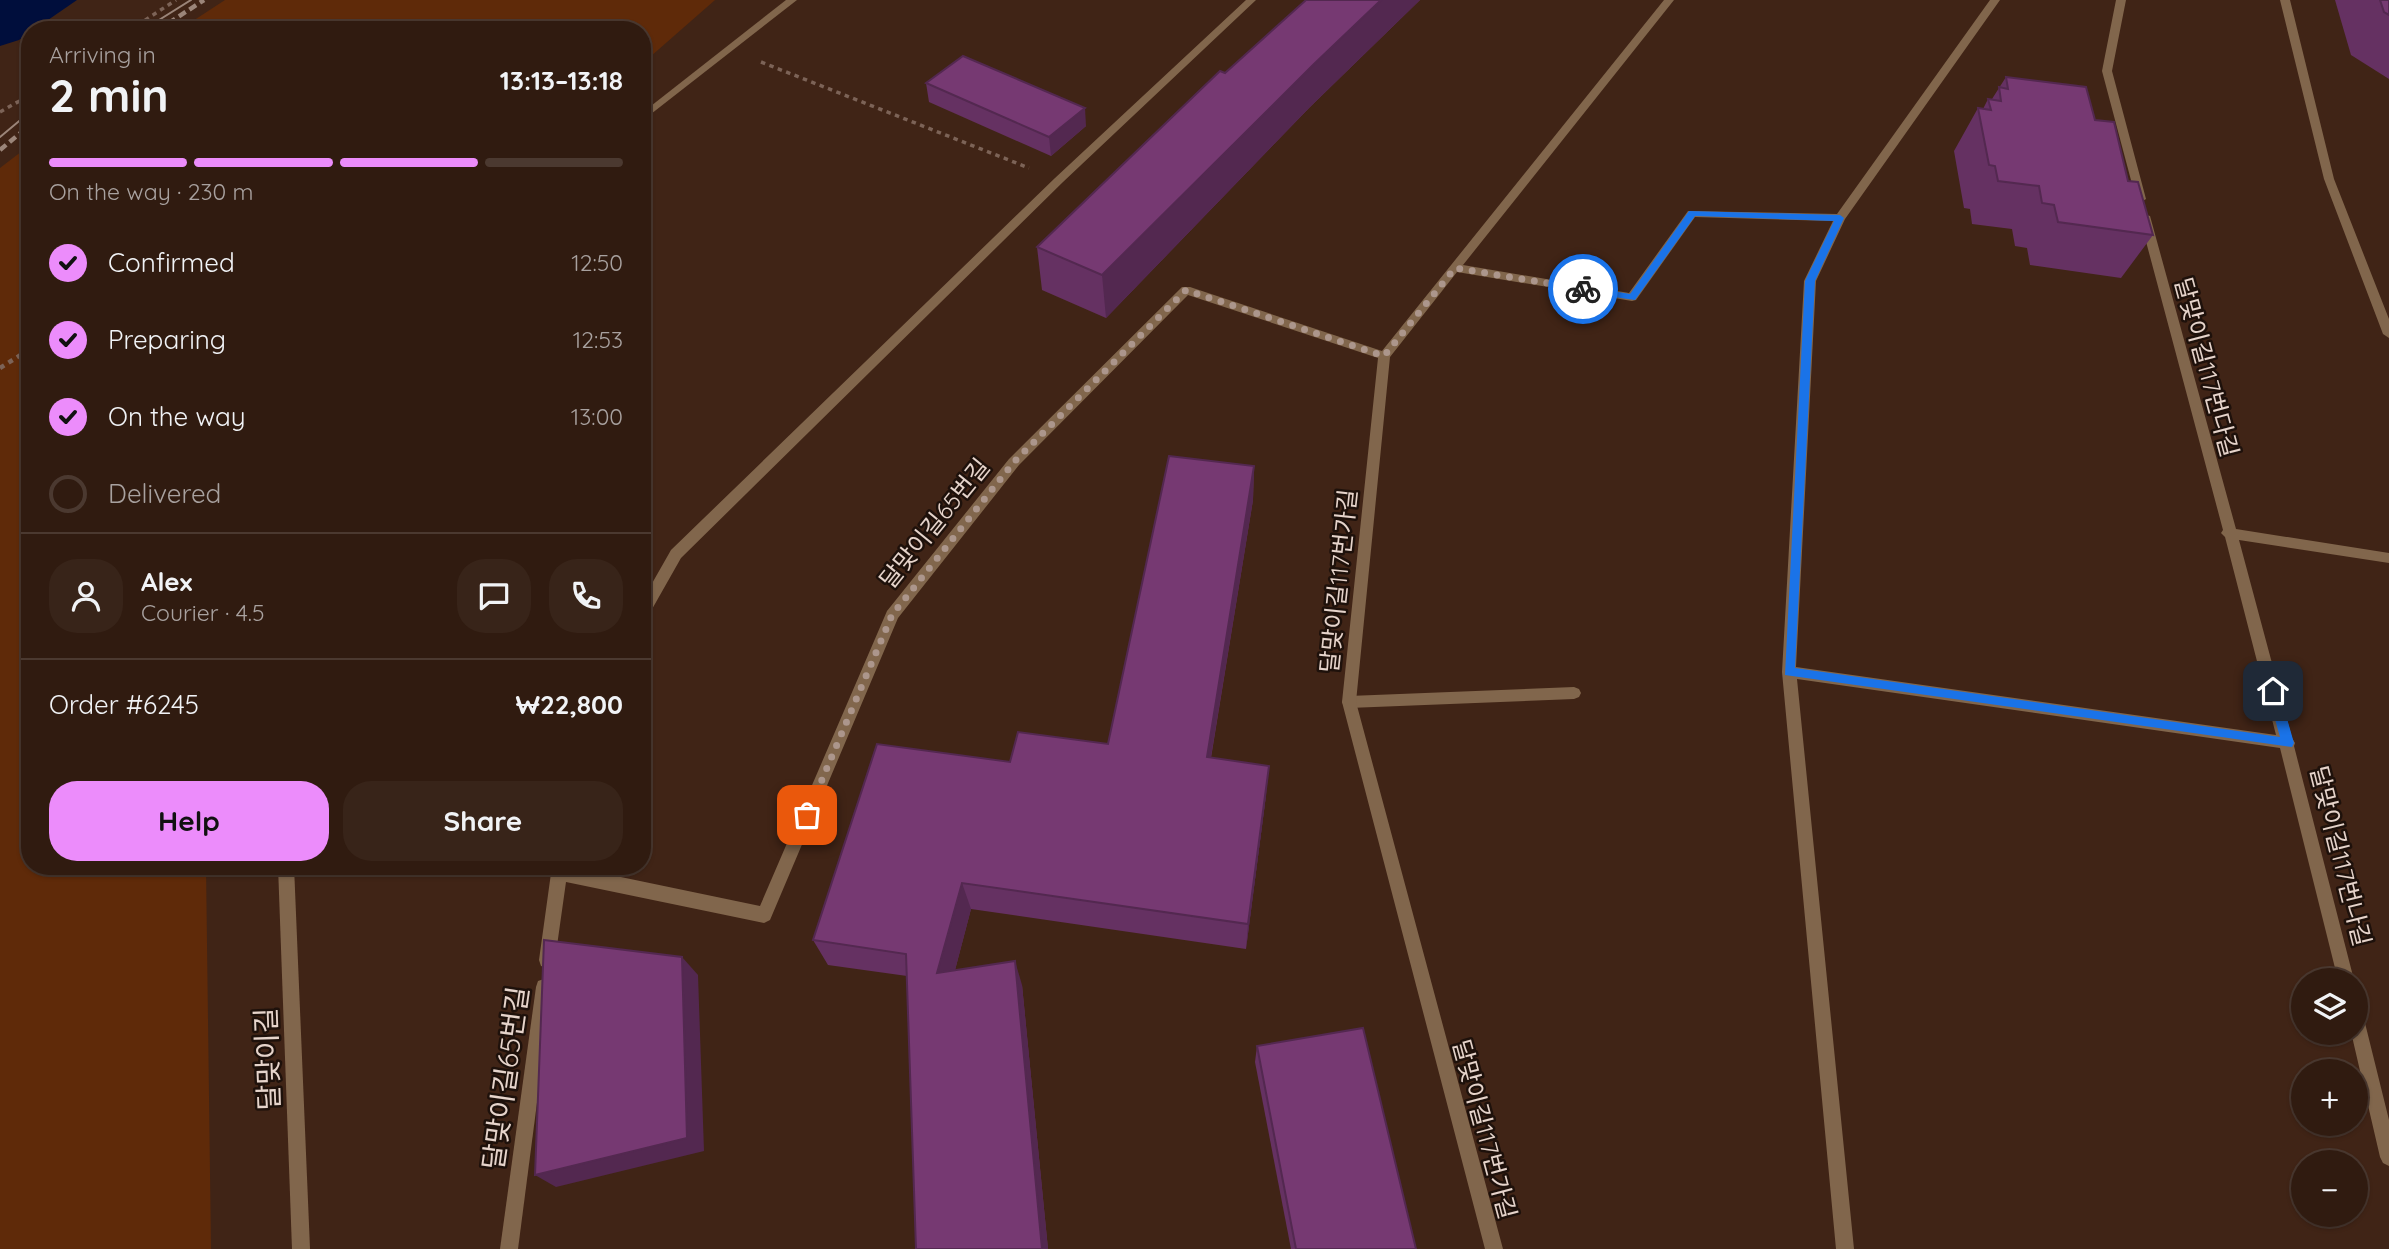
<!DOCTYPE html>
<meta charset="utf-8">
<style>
body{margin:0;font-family:Quicksand,"Noto Sans KR",sans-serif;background:#382419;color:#f1f3f6;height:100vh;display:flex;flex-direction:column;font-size:26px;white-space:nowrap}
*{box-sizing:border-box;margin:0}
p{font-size:23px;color:#a8a19f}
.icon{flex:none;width:38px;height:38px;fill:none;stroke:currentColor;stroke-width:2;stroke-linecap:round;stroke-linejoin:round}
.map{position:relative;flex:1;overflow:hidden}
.drawer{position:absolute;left:21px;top:21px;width:630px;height:854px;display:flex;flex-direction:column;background:#301b10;border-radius:28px;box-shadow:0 2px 5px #0004,0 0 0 2px #4b3930}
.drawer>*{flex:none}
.buttons{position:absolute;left:2291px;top:968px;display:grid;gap:14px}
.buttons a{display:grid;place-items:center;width:77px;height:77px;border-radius:50%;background:#301b10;box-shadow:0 2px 5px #0004,0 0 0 2px #4b3930;font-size:35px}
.pin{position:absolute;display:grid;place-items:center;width:60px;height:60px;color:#fff;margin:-30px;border-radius:14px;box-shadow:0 4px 10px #0006}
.courier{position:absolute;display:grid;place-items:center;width:70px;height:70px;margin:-35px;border:5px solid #1a73e8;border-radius:50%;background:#fff;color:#222;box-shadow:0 2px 9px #0007}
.head em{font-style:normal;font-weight:800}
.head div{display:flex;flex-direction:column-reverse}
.head{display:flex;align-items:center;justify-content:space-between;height:119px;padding:0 28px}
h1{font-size:46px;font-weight:800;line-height:52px}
.bar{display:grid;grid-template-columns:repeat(4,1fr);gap:10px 7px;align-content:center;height:84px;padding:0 28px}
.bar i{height:9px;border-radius:5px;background:#4b3930}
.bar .current{background:#ec8cfb}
.bar p{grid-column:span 4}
.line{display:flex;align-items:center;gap:18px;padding:0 28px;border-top:2px solid #4b3930}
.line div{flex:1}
.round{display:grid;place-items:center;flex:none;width:74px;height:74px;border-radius:28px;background:#382419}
ol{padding:0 28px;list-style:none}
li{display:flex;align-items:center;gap:21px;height:77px}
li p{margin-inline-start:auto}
li .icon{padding:7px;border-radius:50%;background:#ec8cfb;color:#111;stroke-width:4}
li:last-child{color:#a8a19f}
li i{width:38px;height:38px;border:4px solid #4b3930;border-radius:50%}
.cta{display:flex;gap:14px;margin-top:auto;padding:14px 28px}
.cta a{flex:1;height:80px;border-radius:28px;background:#ec8cfb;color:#111;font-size:28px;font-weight:800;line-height:80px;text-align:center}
.cta a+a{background:#382419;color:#f1f3f6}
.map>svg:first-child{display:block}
</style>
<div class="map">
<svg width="2389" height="1249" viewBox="0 0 2389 1249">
<rect width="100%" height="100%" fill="#402416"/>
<!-- green -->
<g fill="#5f2a09">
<polygon points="225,0 715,0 642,64 642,30 179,30"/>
<polygon points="30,145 30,866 206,866 211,1249 0,1249 0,168"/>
</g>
<!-- water -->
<polygon fill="#000e3c" points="0,0 77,0 19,40 0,46"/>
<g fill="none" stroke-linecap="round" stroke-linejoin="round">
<!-- path-far1 -->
<g stroke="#7c6357" stroke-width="3.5" stroke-dasharray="4.5 4.5" stroke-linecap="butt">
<polyline points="130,30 176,0"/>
<polyline points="761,62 1029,168"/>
<polyline points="0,112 30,95"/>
</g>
<!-- path -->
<polyline stroke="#7c6357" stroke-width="4.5" stroke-dasharray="5 5" stroke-linecap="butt" points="0,368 30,349"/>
<!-- service -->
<polygon fill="#81664c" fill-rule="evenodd" points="1574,687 1579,689 1581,693 1579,697 1574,699 1349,708 1344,706 1342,702 1344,698 1349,696"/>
<!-- minor -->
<g fill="#81664c" fill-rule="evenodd">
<polygon points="1246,0 1256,0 1063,182 681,558 647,618 642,620 642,601 671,550 1055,178"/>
<polygon points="1664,0 1674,0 1463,265 1629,293 1688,211 1837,214 1990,0 2000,0 1845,219 1816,281 1796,667 2276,735 2225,537 2221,533 2223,530 2140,219 2146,215 2150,216 2236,529 2389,553 2389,563 2239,540 2292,738 2295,743 2294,746 2354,980 2338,980 2280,748 1797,679 1854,1249 1836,1249 1782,672 1804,281 1833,221 1695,217 1636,300 1632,301 1457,272 1390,357 1356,702 1503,1249 1485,1249 1342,702 1378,358 1188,295 1019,465 898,618 770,920 764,923 566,882 555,960 553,966 547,968 541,966 539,960 552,866 568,866 760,906 887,611 1009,459 1182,287 1190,287 1382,351"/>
<polygon points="2116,0 2126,0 2112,71 2146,199 2141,202 2136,199 2102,71"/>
<polygon points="2280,0 2290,0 2334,179 2389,319 2389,338 2383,334 2324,179"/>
<polygon points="544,979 550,981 552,987 518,1249 500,1249 536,987 538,981"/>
<polygon points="2356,1011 2362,1013 2364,1019 2389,1120 2389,1166 2383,1163 2380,1157 2351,1032 2356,1032"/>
</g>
<!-- tertiary -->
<g fill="#81664c" fill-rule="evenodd">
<polygon points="786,0 797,0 642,121 642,113"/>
<polygon points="278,866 294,866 310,1249 292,1249"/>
</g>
<!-- tram -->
<g stroke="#9b8579" stroke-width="2">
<polyline points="143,30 191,0"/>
<polyline points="0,137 30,112"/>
</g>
<!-- rail -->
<g stroke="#9b8579" stroke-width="4.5" stroke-dasharray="8 4.5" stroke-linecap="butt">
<polyline points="158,30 204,0"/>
<polyline points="0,150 30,125"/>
</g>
</g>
<!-- wall -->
<g fill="#653162">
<polygon points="1306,0 1420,0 1310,107 1106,318 1042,290 1037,247 1225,73"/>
<polygon points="2335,0 2389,0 2389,79 2351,55"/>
<polygon points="2006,77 2095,120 2128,181 2153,235 2121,278 2030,265 2027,248 2015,246 2012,229 1972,224 1970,209 1964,208 1954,151 1978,108 1983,109 1988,99 1992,99"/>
<polygon points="926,83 1086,126 1051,156 929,102"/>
<polygon points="1254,466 1253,500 1211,758 1266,795 1246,949 971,909 955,970 1022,985 1048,1249 916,1249 907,976 828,965 813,940 1010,762 1108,744"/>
<polygon points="1257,1046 1416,1249 1291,1249 1255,1062"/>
</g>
<!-- shaded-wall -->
<g fill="#532850">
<polygon points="1381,0 1420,0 1310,107 1106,318 1102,275 1314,64"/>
<polygon points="1085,108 1086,126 1051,156 1049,137"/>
<polygon points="1254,466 1253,500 1206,787 1207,757"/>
<polygon points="1269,766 1266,795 1246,949 1248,924"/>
<polygon points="962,883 971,909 948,997 937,973"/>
<polygon points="682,957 698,975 704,1151 556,1187 535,1175"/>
<polygon points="1015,961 1022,985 1048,1249 1042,1249"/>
</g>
<!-- building -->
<g fill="#763972" stroke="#532850" stroke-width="2">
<polygon points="1306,0 1381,0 1314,64 1102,275 1037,247 1220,71 1225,73"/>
<polygon points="2380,0 2389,0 2389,15 2384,12"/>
<polygon points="963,56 1085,108 1049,137 926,83"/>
<polygon points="2006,77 2086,87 2095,120 2114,122 2128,181 2138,182 2153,235 2058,222 2054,205 2042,203 2039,186 1998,181 1995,166 1989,165 1978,108 1991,110 1988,99 2001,101 1999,87 2008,89"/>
<polygon points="1169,456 1254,466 1207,757 1269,766 1248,924 962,883 937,973 1015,961 1042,1249 916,1249 906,954 813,940 877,744 1010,762 1018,732 1108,744"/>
<polygon points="544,940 682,957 687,1138 535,1175"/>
<polygon points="1363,1028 1416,1249 1296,1249 1257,1046"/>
</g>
<!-- route -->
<polygon fill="#1a73e8" points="1689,211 1840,215 1844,218 1815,281 1795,668 2280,737 2267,691 2273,686 2279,691 2294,743 2292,747 1785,675 1805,281 1834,221 1695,216 1635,300 1579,292 1583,286 1630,294"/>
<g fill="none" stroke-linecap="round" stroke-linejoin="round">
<!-- done -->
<polyline stroke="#ac968c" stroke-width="7" stroke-dasharray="0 12.6" points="807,815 892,615 1014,462 1186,290 1384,356 1455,268 1583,289"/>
</g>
<g text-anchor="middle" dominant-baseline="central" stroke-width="5" stroke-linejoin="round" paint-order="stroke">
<!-- street labels -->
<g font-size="24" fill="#e6d4cb" stroke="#1e110b">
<text transform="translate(2207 367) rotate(75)">달맞이길117번다길</text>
<text transform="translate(934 523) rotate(-51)">달맞이길65번길</text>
<text transform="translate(1338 581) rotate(-84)">달맞이길117번가길</text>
<text transform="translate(2341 856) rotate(76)">달맞이길117번나길</text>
<text transform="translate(1485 1129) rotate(75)">달맞이길117번가길</text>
</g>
<!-- near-street labels -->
<g font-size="28" fill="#e6d4cb" stroke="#1e110b">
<text transform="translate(267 1059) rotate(-92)">달맞이길</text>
<text transform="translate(505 1078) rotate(-82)">달맞이길65번길</text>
</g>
</g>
</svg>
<div class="buttons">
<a><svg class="icon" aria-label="layers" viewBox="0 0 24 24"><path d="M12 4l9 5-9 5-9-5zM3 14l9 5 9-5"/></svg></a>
<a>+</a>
<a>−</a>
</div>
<div class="pin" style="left:807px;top:815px;background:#ea580c"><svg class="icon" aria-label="bag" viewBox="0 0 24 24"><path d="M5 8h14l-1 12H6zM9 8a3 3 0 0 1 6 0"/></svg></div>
<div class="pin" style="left:2273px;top:691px;background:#1f2937"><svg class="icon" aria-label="home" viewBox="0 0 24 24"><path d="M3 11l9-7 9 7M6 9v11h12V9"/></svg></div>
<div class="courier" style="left:1583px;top:289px"><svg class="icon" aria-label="bike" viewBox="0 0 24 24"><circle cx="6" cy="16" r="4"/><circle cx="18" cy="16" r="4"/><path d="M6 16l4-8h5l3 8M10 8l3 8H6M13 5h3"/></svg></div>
<section class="drawer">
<div class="head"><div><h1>2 min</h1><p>Arriving in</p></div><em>13:13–13:18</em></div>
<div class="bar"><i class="current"></i><i class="current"></i><i class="current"></i><i></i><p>On the way · 230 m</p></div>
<ol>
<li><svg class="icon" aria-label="check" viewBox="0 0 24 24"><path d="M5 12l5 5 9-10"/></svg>Confirmed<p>12:50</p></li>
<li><svg class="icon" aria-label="check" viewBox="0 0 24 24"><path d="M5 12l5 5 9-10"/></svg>Preparing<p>12:53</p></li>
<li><svg class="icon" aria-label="check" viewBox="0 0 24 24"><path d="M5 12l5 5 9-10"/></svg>On the way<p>13:00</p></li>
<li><i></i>Delivered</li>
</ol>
<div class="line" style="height:126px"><a class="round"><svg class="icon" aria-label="person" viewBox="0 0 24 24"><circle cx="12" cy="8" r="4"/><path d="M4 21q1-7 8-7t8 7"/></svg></a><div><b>Alex</b><p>Courier · 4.5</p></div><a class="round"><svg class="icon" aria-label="chat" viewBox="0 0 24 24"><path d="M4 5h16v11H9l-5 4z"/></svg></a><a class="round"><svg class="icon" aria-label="phone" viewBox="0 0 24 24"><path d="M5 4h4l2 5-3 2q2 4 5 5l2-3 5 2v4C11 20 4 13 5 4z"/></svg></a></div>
<div class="line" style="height:91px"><div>Order #6245</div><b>₩22,800</b></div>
<div class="cta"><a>Help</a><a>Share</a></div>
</section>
</div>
